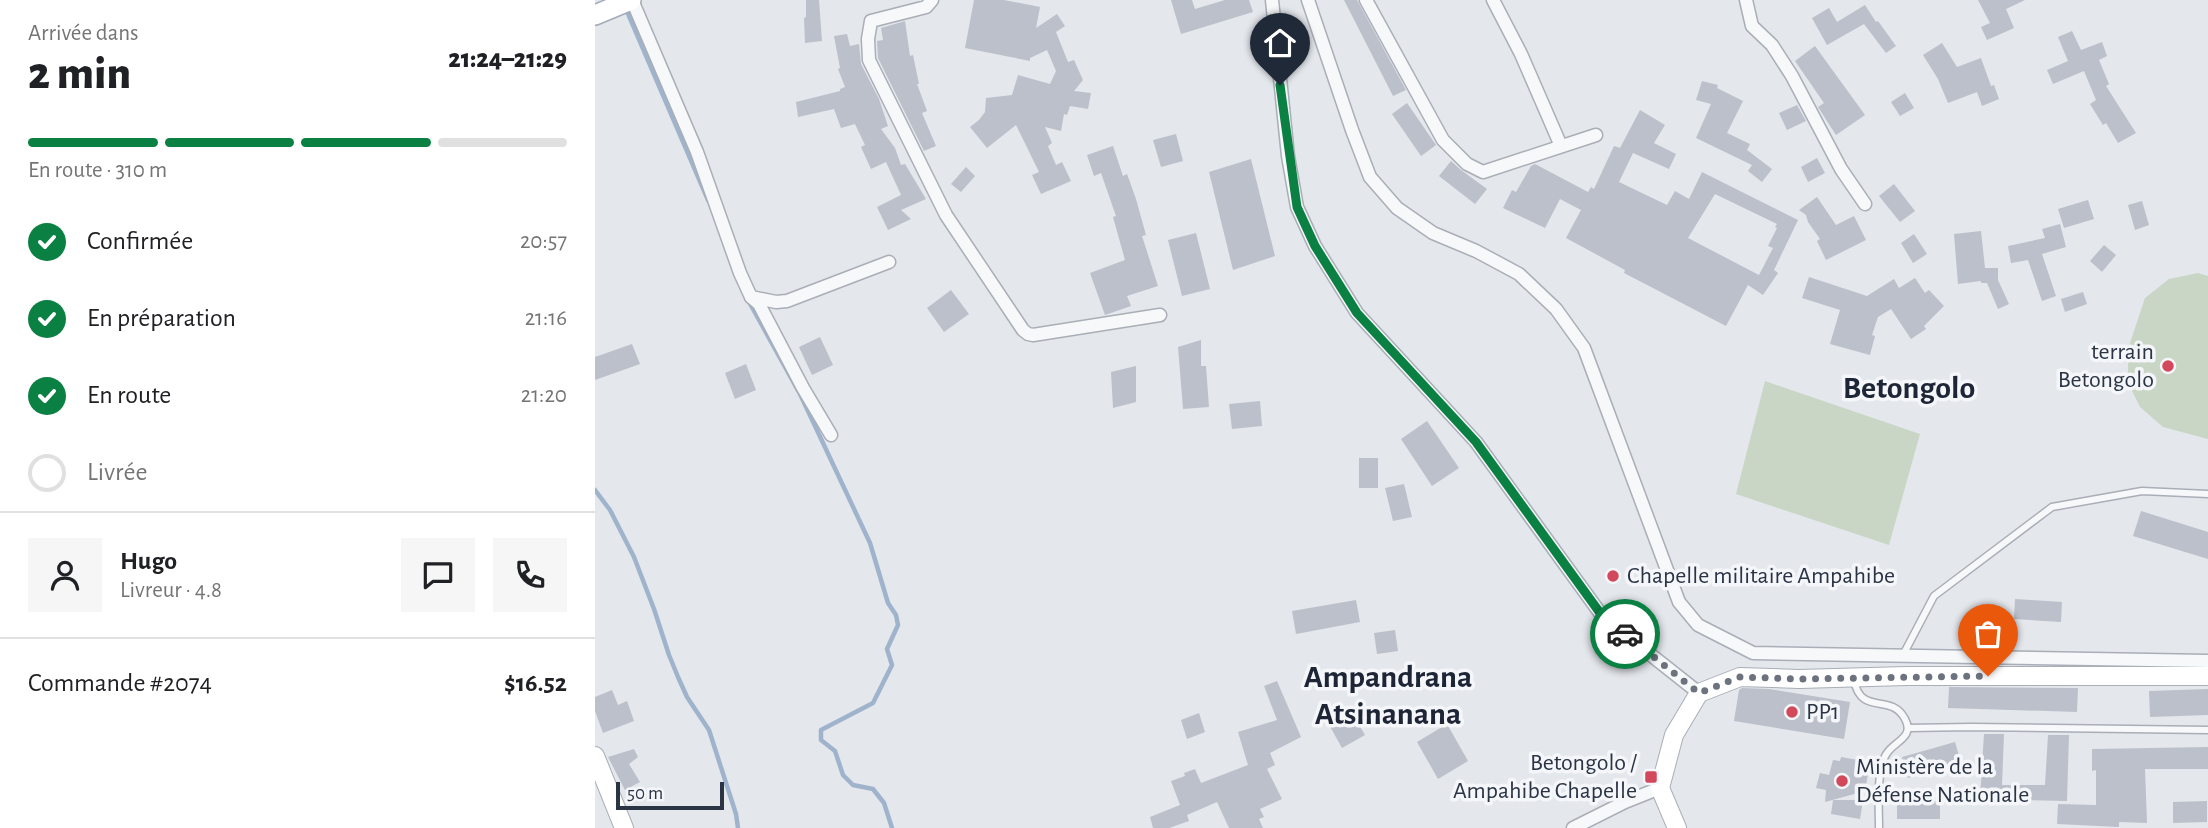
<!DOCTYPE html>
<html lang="fr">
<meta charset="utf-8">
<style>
body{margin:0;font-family:"Alegreya Sans",sans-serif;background:#f6f6f6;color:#202124;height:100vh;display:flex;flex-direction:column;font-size:26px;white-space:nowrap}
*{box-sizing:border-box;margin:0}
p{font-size:23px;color:#757577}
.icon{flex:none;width:38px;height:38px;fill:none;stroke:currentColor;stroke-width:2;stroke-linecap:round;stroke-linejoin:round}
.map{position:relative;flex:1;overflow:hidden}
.panel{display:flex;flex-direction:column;background:#fff;width:595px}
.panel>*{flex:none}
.scale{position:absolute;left:21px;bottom:18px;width:108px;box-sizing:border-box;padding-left:7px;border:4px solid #2b3445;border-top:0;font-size:19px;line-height:24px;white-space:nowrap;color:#2b3445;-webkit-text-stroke:5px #f4f6f9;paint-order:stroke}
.pin{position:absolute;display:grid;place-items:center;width:60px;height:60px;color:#fff;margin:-72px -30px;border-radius:50% 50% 50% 0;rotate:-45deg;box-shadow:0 0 7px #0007}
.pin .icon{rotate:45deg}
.courier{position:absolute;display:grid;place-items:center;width:70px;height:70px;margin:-35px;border:5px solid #0b8043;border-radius:50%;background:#fff;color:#222;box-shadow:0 2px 9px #0007}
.head em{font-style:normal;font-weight:800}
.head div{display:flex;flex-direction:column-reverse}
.head{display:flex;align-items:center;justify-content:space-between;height:119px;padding:0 28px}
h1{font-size:46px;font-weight:800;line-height:52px}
.bar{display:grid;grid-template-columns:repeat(4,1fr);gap:10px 7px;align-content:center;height:84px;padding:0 28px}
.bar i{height:9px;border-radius:5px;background:#e0e0e0}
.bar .on{background:#0b8043}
.bar p{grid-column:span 4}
.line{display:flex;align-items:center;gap:18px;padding:0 28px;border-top:2px solid #e0e0e0}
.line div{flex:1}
.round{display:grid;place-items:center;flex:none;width:74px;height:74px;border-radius:0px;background:#f6f6f6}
ol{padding:0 28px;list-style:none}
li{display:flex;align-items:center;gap:21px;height:77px}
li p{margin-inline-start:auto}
li .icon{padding:7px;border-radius:50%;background:#0b8043;color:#fff;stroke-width:4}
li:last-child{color:#757577}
li i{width:38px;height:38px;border:4px solid #e0e0e0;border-radius:50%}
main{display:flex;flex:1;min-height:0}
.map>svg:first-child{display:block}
</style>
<main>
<section class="panel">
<div class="head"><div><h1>2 min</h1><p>Arrivée dans</p></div><em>21:24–21:29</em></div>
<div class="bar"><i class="on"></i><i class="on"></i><i class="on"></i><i></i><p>En route · 310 m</p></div>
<ol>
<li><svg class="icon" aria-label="check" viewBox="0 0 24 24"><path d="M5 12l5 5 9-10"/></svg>Confirmée<p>20:57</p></li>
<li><svg class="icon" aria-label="check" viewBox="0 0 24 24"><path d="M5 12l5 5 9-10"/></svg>En préparation<p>21:16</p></li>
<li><svg class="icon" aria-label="check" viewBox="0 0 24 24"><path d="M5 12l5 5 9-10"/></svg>En route<p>21:20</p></li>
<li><i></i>Livrée</li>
</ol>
<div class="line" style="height:126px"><a class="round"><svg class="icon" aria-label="person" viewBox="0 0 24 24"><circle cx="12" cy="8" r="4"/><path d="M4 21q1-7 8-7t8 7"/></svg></a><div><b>Hugo</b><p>Livreur · 4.8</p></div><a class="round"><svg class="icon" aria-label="chat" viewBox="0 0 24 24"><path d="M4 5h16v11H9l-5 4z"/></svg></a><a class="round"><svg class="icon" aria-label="phone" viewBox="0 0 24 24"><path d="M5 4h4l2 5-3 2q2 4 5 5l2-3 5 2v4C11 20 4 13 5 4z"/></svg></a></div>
<div class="line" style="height:91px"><div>Commande #2074</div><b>$16.52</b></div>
</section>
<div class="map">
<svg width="1613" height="828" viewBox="0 0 1613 828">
<rect width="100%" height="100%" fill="#e4e7ec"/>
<!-- green -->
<g fill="#c9d6c5">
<polygon points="1603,273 1613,276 1613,439 1568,427 1545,407 1533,383 1533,349 1550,298 1574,279"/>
<polygon points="1170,381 1325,434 1294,545 1141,494"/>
</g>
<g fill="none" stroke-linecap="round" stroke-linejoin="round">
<!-- stream -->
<g stroke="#9fb4cc" stroke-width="4.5">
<polyline points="31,9 113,200"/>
<polyline points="153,300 205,394 275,543 293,603 301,615 303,625 292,649 297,665 278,703 226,730 226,740 240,751 248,775 258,785 278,789 289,803 297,828"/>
<polyline points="0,490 15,510 39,557 59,609 74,655 83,677 92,697 114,730 141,814 143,828"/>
</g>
</g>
<!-- building -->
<g fill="#bbc0ca" fill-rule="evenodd">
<polygon points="211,0 224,0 227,41 210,43 209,18 211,17"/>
<polygon points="379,0 409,0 445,7 441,28 462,14 470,26 461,32 473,62 479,60 488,80 479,91 496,93 493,109 475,106 472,115 469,114 466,131 450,127 457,143 453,146 461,165 467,162 476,181 446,194 437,175 444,172 421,125 392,148 375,127 384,120 390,112 391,98 417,95 423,75 455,84 461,71 452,50 435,58 435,61 370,48"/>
<polygon points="576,0 597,0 600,9 630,0 654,0 658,12 586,34"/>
<polygon points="749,0 762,0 811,90 798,96"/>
<polygon points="1383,0 1430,0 1411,9 1419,28 1392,40 1386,27 1395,23"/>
<polygon points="1270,5 1281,22 1283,21 1301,46 1291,53 1269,24 1232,45 1217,18 1234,8 1242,22"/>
<polygon points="310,21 315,56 318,55 324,84 322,84 332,111 327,113 341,146 329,151 283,58 282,41 288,40 286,28"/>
<polygon points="1477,31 1486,50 1507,42 1512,56 1504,60 1514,84 1511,86 1541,133 1523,143 1511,123 1508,125 1495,104 1501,100 1489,71 1458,84 1452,70 1473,61 1463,37"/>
<polygon points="252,34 255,46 264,44 266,64 284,99 293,126 286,129 300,148 306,165 310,164 331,199 306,210 316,219 293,230 282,207 306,195 291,162 276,169 266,147 270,145 260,124 246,128 239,109 203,117 201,102 245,91 245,89 250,87 243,69 245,68 239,36"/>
<polygon points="1347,43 1362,67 1386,58 1396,86 1399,85 1404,99 1387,106 1382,92 1353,103 1343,79 1328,55"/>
<polygon points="1220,46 1270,115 1241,135 1223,107 1229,103 1200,61"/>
<polygon points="1107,81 1123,85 1122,88 1148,101 1132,133 1155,144 1152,150 1177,169 1167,182 1153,171 1157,165 1101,138 1116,104 1101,100"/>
<polygon points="1310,93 1319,108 1305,116 1296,102"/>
<polygon points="812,103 841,145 826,156 797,114"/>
<polygon points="1202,105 1211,121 1192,130 1184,113"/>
<path d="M1045,110l25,15 -11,18 22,11 -7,15 -36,-16 -14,29 48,23 8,-14 14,8 13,-27 96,48 -24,50 4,3 -15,22 -15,-10 -22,41 -102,-53 1,-3 -59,-32 15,-28 -21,-11 -15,29 -42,-20 9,-18 4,2 15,-26 4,-2 53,28 3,-5 3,2 20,-43 6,2zM1120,194l62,30 -2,3 2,1 -9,18 5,2 -14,27 -71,-37z"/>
<polygon points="581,134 588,161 566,167 558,140"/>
<polygon points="518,146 528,176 532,174 541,199 551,235 547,236 563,286 532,296 536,306 510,315 495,273 530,260 518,217 521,216 506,173 499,176 492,155"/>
<polygon points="1222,158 1230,173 1213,182 1206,167"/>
<polygon points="656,159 680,256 638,270 614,172"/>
<polygon points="856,161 866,170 892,189 880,204 844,176"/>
<polygon points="371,167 380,176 366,192 356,184"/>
<polygon points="1299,184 1320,211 1305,222 1284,196"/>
<polygon points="1222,197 1241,225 1259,216 1271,240 1231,260 1222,241 1225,239 1213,222 1211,215 1204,210"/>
<polygon points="1493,200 1499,219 1469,228 1463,209"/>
<polygon points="1547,201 1554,225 1540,230 1533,205"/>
<polygon points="1465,224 1471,247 1447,254 1461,296 1447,301 1433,260 1416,263 1413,246 1450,238 1447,229"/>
<polygon points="1386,231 1390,268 1403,268 1403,280 1414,304 1403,309 1392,283 1386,283 1386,281 1363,284 1359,234"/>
<polygon points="601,233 615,289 587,296 573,240"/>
<polygon points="1319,234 1332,254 1318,263 1306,243"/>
<polygon points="1509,245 1521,255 1507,272 1495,261"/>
<polygon points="1214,277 1272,296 1299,279 1304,288 1320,278 1330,293 1334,290 1349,306 1329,326 1331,329 1316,339 1296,309 1283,317 1277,335 1280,336 1275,355 1235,344 1245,310 1207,298"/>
<polygon points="356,290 374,314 349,332 332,308"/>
<polygon points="1488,292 1492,304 1470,312 1466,299"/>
<polygon points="225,337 238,365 217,375 204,347"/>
<polygon points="606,340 606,366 611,366 614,407 588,409 583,347"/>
<polygon points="37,344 45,364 0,380 0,357"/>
<polygon points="151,364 161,390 140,399 130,373"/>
<polygon points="541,366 541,402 518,408 516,372"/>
<polygon points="665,401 667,426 637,429 634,404"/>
<polygon points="832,421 864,468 837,486 806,439"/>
<rect x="764" y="458" width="19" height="30"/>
<polygon points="809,484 817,517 798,521 790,488"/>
<polygon points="1546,511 1613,532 1613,559 1538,536"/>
<polygon points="1420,599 1467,602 1466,622 1419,619"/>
<polygon points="761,600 765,622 701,634 697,611"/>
<polygon points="800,630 803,651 782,654 779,633"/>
<polygon points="682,681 706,737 675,753 680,765 672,769 687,799 665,809 669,817 664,819 668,828 634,828 622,802 592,815 594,821 574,828 558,828 555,817 585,805 576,781 590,776 589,773 600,769 606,783 653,765 643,732 682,720 669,686"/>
<polygon points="1354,687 1483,688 1482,712 1353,708"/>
<polygon points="1147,688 1174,689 1255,702 1249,739 1139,721 1144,690"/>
<polygon points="1613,689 1613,715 1555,717 1554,691"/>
<polygon points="17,690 23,705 32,701 39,721 8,733 0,711 0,697"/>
<polygon points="754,708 770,735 747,748 732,721"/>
<polygon points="604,713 610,732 592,739 586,720"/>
<polygon points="852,724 873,761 843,779 822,742"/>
<polygon points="1389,734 1409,734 1407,785 1450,785 1453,735 1474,735 1472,801 1385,799"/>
<polygon points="1360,742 1366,763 1313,778 1307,757"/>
<polygon points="1613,747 1613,769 1550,769 1552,823 1524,822 1524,827 1462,824 1463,804 1501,805 1501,770 1497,771 1497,749"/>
<polygon points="39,749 43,757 34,764 45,782 30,790 13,757"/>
<polygon points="1246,757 1275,762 1270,791 1230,802 1231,790 1221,788 1225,773 1234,775 1238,760 1245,761"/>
<polygon points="1238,800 1268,800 1265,819 1236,814"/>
<polygon points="1302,800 1345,801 1345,819 1302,819"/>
<polygon points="1612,801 1612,822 1578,823 1578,802"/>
</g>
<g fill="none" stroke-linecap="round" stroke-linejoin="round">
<defs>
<g id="lane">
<polyline points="1308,655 1339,596 1457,507 1547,491 1613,494"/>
<path d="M1259,680c7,37 37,12 51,39 10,18 -10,22 -18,34 -11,15 -8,56 -8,75"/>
<polyline points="1313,728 1376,727 1613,730"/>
</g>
<g id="street">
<polyline points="37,0 102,152 145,273 156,297 164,304 208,388 236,435"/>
<polyline points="337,0 331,7 276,21 273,39 274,60 351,215 428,330 433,334 438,335 565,315"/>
<polyline points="677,0 693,156 702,207 720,246 762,313 881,442 1008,617 1104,693"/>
<polyline points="713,0 757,130 775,177 802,208 838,233 881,251 924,274 961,309 989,348 1084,602 1103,625 1158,653 1613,661"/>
<polyline points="771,0 848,140 872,164 888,172 1001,135"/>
<polyline points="898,0 926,54 966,146"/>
<polyline points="1151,0 1157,26 1177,45 1197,76 1246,169 1270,204"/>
<polyline points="156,297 181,302 192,301 294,262"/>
<polyline points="978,828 1030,802 1065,788"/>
</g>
<g id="secondary">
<polyline points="0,756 29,828"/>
<polyline points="1082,828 1065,788 1079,735 1104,693 1145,677 1204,679 1311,676 1613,676"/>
</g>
<polyline id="primary" points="0,15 36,0"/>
</defs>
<!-- lane casing -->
<use href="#lane" stroke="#a9aeb7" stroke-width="9"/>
<!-- street casing -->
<use href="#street" stroke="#a9aeb7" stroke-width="15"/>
<!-- secondary casing -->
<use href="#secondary" stroke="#a9aeb7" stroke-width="20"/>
<!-- primary casing -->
<use href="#primary" stroke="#a3abb8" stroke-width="22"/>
<!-- lane -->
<use href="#lane" stroke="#f7f8fa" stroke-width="6"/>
<!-- street -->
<use href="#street" stroke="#f7f8fa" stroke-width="12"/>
<!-- secondary -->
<use href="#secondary" stroke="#fff" stroke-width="18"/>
<!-- primary -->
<use href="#primary" stroke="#fff" stroke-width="19"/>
</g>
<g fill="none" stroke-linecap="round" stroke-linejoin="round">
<!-- done -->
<polyline stroke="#6c737f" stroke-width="7" stroke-dasharray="0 12.6" points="1030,634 1104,693 1145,677 1205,679 1393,676"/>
<!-- route -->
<polyline stroke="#0b8043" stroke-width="9" points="685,85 702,207 720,246 762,313 881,442 1008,617 1030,634"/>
</g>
<!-- markers -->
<g fill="#d1495b" stroke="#f4f6f9" stroke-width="2.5">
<circle cx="1573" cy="366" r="7"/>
<circle cx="1018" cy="576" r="7"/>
<circle cx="1197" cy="712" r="7"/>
<rect x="1049" y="770" width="14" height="14" rx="3.5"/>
<circle cx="1247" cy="781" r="7"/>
</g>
<g text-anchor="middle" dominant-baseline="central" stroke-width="7" stroke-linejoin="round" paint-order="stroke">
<!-- poi labels -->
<g font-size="24" fill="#2b3445" stroke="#f4f6f9" text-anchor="start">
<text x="1559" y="352" text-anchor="end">terrain<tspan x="1559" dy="28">Betongolo</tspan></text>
<text x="1032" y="576">Chapelle militaire Ampahibe</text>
<text x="1211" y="712">PP1</text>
<text x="1042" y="763" text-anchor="end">Betongolo /<tspan x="1042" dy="28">Ampahibe Chapelle</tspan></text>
<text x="1261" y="767">Ministère de la<tspan x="1261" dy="28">Défense Nationale</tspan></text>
</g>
<!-- district labels -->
<g font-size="32" font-weight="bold" fill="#1d2536" stroke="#f4f6f9">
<text x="1314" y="388">Betongolo</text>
<text x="793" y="677">Ampandrana<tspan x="793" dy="37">Atsinanana</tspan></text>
</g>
</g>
</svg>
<div class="scale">50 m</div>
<div class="pin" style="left:1393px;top:676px;background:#ea580c"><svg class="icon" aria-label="bag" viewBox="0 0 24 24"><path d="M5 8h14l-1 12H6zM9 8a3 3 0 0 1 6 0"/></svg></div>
<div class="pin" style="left:685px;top:85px;background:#1f2937"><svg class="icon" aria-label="home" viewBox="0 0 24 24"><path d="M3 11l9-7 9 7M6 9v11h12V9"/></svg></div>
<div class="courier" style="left:1030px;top:634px"><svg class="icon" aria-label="car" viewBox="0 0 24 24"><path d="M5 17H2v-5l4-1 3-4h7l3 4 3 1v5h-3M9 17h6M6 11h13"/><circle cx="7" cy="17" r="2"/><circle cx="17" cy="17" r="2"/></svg></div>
</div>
</main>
